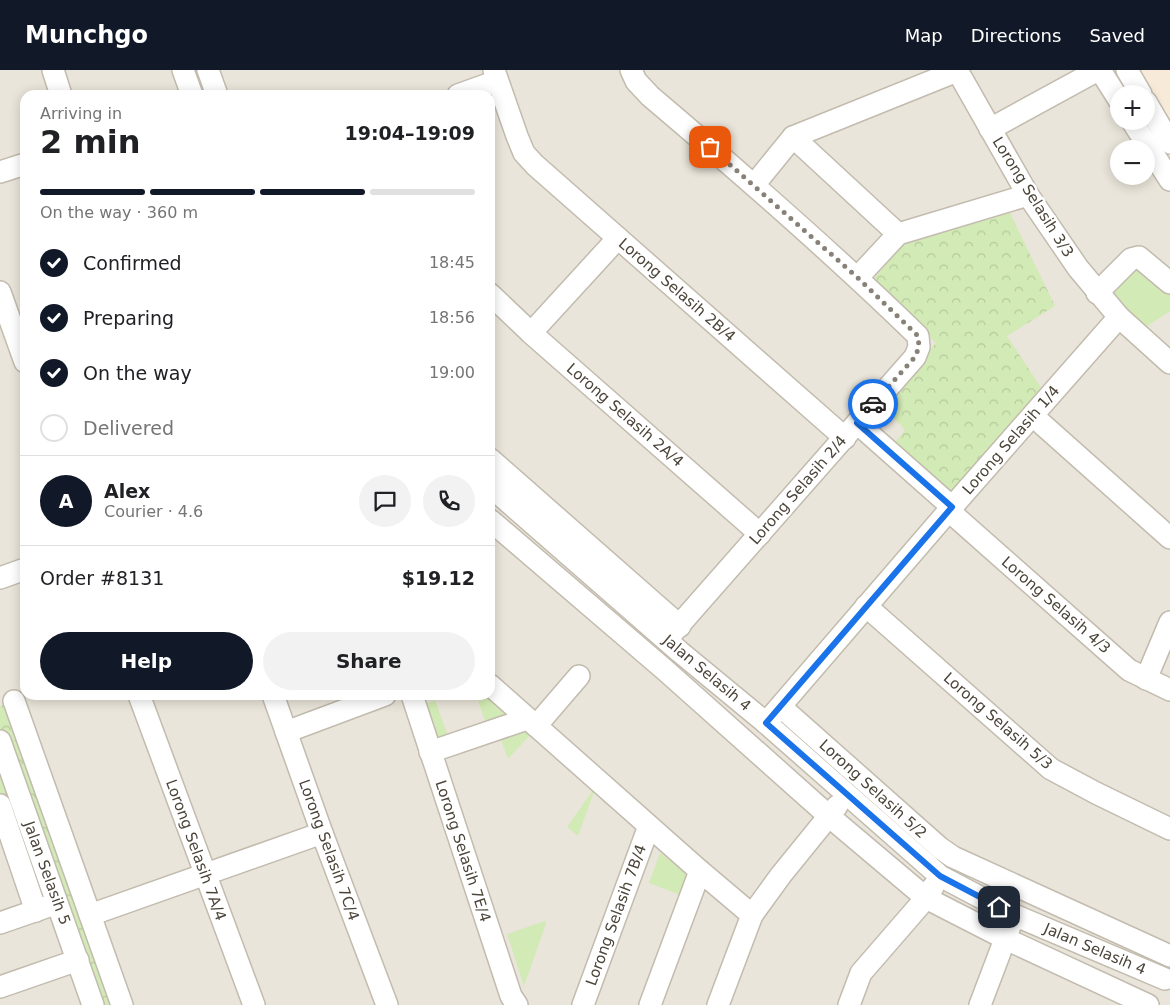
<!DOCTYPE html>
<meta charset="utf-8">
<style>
body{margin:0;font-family:"DejaVu Sans",sans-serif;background:#f2f2f2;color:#202124;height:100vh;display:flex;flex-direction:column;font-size:19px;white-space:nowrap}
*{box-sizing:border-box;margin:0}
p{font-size:16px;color:#757577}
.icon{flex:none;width:28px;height:28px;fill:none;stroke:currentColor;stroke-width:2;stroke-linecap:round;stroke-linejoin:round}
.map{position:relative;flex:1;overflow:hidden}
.drawer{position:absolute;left:20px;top:20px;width:475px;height:610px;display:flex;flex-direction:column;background:#fff;border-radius:15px;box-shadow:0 2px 12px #0003}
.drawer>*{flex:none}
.tools{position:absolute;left:1110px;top:15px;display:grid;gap:10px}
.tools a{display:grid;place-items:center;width:45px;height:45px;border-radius:50%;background:#fff;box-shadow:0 2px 12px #0003;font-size:25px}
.pin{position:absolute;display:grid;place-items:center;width:42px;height:42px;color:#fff;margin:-21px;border-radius:10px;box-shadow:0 2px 8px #0006}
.courier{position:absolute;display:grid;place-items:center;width:50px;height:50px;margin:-25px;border:4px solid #1a73e8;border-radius:50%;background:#fff;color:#222;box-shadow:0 1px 6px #0007}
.headline em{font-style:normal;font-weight:700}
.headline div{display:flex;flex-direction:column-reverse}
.headline{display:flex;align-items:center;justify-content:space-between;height:85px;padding:0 20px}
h1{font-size:32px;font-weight:700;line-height:38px}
.bar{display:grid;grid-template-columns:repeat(4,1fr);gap:8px 5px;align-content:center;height:60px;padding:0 20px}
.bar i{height:6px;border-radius:4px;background:#e0e0e0}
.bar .current{background:#111827}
.bar p{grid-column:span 4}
.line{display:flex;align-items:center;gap:12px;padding:0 20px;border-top:1px solid #e0e0e0}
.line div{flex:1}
.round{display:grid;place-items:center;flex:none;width:52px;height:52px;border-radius:26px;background:#f2f2f2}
ol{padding:0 20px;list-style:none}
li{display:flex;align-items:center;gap:15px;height:55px}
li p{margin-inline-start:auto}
li .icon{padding:5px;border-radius:50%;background:#111827;color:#fff;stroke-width:4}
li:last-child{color:#757577}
li i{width:28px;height:28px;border:2px solid #e0e0e0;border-radius:50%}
.action{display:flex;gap:10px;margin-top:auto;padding:10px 20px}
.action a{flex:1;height:58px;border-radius:30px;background:#111827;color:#fff;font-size:20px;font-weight:700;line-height:58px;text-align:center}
.action a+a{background:#f2f2f2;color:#202124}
header{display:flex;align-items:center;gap:30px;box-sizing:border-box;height:70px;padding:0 25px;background:#111827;color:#fff}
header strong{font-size:24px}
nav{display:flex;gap:28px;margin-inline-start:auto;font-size:18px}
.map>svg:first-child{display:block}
</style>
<header>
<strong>Munchgo</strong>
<nav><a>Map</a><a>Directions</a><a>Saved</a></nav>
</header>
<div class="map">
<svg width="1170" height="935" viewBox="0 0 1170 935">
<defs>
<pattern id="park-crowns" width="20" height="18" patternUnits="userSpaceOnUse" patternTransform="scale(1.25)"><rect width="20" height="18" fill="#d2eab5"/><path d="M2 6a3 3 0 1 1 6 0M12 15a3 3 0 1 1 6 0" fill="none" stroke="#b6ca9c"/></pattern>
</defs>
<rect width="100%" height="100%" fill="#f6f3ec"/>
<!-- residential -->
<path fill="#eae5da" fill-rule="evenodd" d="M0,0h1170v935h-1170zM1119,24h27v27h-27zM25,25h465v600h-465zM1119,79h27v27h-27z"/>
<!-- commercial -->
<polygon fill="#f7ead8" points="1100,0 1170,0 1170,110 1132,51 1146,51 1146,24 1119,24"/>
<!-- green -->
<g fill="#d2eab5">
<polygon points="1146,192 1170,213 1170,241 1146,257 1108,219"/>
<polygon points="476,625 487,625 511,650 487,657"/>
<polygon points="435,630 449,669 439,673 426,634"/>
<polygon points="523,657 531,664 508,689 500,667"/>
<polygon points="593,720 594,722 578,766 567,757"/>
<polygon points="660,783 695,810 688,828 649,813"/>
<polygon points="545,851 546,854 524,916 507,864"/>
</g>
<!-- park -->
<g fill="url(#park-crowns)">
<polygon points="1010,143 1055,236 1007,266 1042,319 951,425 893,375 905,360 882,335 936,273 872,211 904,174"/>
<polygon points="14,631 122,935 93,935 57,833 36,841 0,735 0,636"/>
</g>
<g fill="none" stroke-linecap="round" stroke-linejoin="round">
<defs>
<g id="minor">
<polyline points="53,0 61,25"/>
<polyline points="183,0 192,25"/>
<polyline points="208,0 217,25"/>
<polyline points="494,0 517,66 524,83 535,95 845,368"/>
<path d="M631,0l5,11 14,15c92,78 182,156 268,240l1,11 -4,10 -248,282"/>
<polyline points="957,0 1028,125 1078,198 1119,247 1170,293"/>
<polyline points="1100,0 1119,30"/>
<polyline points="1127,0 1141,24"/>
<polyline points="458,25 497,11"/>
<polyline points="1146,32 1170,73"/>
<polyline points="1132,51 1170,110"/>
<polyline points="990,59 1098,0"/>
<polyline points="793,67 898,164"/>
<polyline points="0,102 25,94"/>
<polyline points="754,115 793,67 957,1"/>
<polyline points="858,207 898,164 1028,125"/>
<polyline points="0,222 25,292"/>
<polyline points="1097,223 1131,189 1139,187 1170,213"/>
<polyline points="490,224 531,263 760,464"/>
<polyline points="531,263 618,168"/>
<polyline points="1033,346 1170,468"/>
<polyline points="857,353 952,437"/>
<polyline points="490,389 680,556"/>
<polyline points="490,416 680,582 766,653 940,806 1014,845 1165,909"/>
<polyline points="949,441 1129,600 1170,620"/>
<polyline points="490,450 665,600 830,747 926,828 1006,869 1148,935"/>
<polyline points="0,508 25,499"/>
<polyline points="866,536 1051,699 1096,723 1170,759"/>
<polyline points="1146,609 1170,552"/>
<polyline points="490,615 700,801 752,845"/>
<polyline points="139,625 254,935"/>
<polyline points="273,625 322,763 387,935"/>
<polyline points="412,625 511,926 517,935"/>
<polyline points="14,631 122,935"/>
<polyline points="781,637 940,778 953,787 1170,886"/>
<polyline points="766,653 952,437 1119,247"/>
<polyline points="536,656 579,606"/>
<polyline points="286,662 385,625"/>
<polyline points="0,671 93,935"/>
<polyline points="430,682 527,649"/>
<polyline points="0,735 36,841"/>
<polyline points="90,845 322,763"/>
<polyline points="0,853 49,836"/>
<polyline points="0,917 78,890"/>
<polyline points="583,935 649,756"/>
<polyline points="650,935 700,801"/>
<polyline points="718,935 752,845 781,805 837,736"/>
<polyline points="849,935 861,903 926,828 933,817"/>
<polyline points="980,935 1010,856"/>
</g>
</defs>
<!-- minor casing -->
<use href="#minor" stroke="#c2bbae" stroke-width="24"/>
<!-- minor -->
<use href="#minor" stroke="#fff" stroke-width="21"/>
</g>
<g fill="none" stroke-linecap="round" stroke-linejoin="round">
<!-- done -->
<polyline stroke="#878178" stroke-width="5" stroke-dasharray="0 9" points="710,77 858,208 918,266 919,277 915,287 873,334"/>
<!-- route -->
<polyline stroke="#1a73e8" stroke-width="6" points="873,334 857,353 952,437 766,653 940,806 999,837"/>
</g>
<g text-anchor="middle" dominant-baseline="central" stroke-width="5" stroke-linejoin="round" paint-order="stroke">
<!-- street labels -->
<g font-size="15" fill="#4b4439" stroke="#fff">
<text transform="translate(1033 127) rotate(58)">Lorong Selasih 3/3</text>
<text transform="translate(677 220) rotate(41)">Lorong Selasih 2B/4</text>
<text transform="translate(625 345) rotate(41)">Lorong Selasih 2A/4</text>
<text transform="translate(1011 370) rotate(-49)">Lorong Selasih 1/4</text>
<text transform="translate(798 420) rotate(-49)">Lorong Selasih 2/4</text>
<text transform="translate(1056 535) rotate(41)">Lorong Selasih 4/3</text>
<text transform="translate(707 603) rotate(40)">Jalan Selasih 4</text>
<text transform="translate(998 651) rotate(41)">Lorong Selasih 5/3</text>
<text transform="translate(873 719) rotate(42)">Lorong Selasih 5/2</text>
<text transform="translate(196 780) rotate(70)">Lorong Selasih 7A/4</text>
<text transform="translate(329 780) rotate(70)">Lorong Selasih 7C/4</text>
<text transform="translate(463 781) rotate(72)">Lorong Selasih 7E/4</text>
<text transform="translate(47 803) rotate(70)">Jalan Selasih 5</text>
<text transform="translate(616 845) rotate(-70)">Lorong Selasih 7B/4</text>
<text transform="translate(1095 879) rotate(23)">Jalan Selasih 4</text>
</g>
</g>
</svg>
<div class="tools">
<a>+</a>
<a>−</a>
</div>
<div class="pin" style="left:710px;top:77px;background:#ea580c"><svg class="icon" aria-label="bag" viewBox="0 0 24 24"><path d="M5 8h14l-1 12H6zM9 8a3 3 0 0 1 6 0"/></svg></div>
<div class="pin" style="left:999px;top:837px;background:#1f2937"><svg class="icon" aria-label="home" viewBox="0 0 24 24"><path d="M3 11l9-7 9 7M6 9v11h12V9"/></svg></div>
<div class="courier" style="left:873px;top:334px"><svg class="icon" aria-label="car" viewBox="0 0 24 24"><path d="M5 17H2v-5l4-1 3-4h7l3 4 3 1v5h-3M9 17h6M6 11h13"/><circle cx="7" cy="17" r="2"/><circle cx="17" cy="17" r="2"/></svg></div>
<section class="drawer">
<div class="headline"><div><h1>2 min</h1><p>Arriving in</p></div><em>19:04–19:09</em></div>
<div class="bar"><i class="current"></i><i class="current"></i><i class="current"></i><i></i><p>On the way · 360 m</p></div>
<ol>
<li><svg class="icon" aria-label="check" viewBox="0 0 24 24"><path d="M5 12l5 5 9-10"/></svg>Confirmed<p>18:45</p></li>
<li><svg class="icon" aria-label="check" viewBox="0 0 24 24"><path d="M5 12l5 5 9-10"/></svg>Preparing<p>18:56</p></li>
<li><svg class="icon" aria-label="check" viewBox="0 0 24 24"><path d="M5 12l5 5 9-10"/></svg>On the way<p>19:00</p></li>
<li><i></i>Delivered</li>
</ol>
<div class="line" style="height:90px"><b class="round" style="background:#111827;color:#fff">A</b><div><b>Alex</b><p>Courier · 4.6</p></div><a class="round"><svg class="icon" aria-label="chat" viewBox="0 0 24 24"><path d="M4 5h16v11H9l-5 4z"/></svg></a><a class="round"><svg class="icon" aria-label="phone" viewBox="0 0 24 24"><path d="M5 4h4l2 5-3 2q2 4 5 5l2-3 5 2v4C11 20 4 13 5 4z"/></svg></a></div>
<div class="line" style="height:65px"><div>Order #8131</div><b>$19.12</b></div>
<div class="action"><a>Help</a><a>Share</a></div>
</section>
</div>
